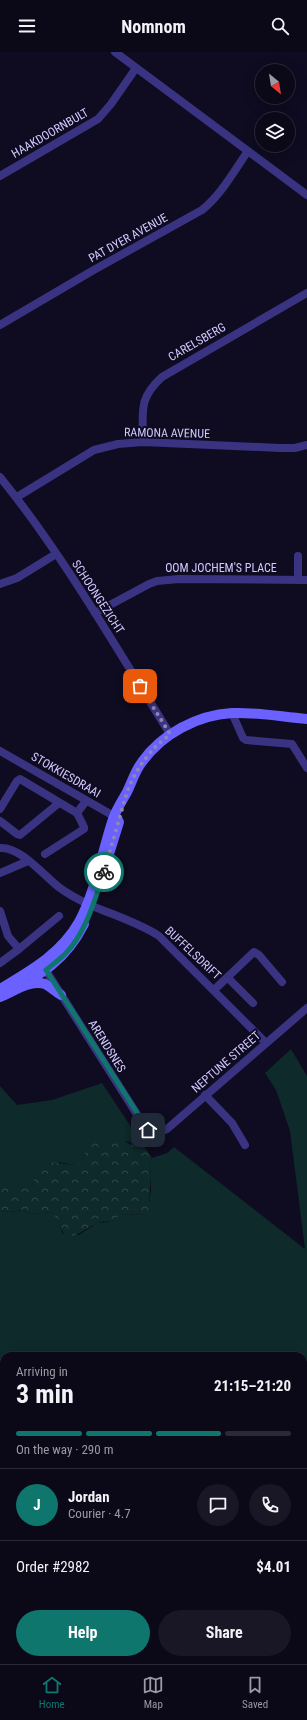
<!DOCTYPE html>
<meta charset="utf-8">
<style>
body{margin:0;font-family:"Roboto Condensed",sans-serif;background:#191625;color:#f1f3f6;height:100vh;display:flex;flex-direction:column;font-size:15px;white-space:nowrap}
*{box-sizing:border-box;margin:0}
p{font-size:13px;color:#9a9aa2}
.icon{flex:none;width:22px;height:22px;fill:none;stroke:currentColor;stroke-width:2;stroke-linecap:round;stroke-linejoin:round}
.map{position:relative;flex:1;overflow:hidden}
.side{position:absolute;left:0px;top:1300px;width:307px;height:312px;display:flex;flex-direction:column;background:#0b0818;border-radius:12px 12px 0 0;box-shadow:0 4px 16px #0002,0 0 0 1px #2b2937}
.side>*{flex:none}
.needle{width:26px;rotate:150deg}
.buttons{position:absolute;left:255px;top:12px;display:grid;gap:8px}
.buttons a{display:grid;place-items:center;width:40px;height:40px;border-radius:50%;background:#0b0818;box-shadow:0 4px 16px #0002,0 0 0 1px #2b2937;font-size:20px}
.pin{position:absolute;display:grid;place-items:center;width:34px;height:34px;color:#fff;margin:-17px;border-radius:8px;box-shadow:0 2px 6px #0006}
.courier{position:absolute;display:grid;place-items:center;width:40px;height:40px;margin:-20px;border:3px solid #0f766e;border-radius:50%;background:#fff;color:#222;box-shadow:0 1px 5px #0007}
.summary em{font-style:normal;font-weight:700}
.summary div{display:flex;flex-direction:column-reverse}
.summary{display:flex;align-items:center;justify-content:space-between;height:68px;padding:0 16px}
h1{font-size:26px;font-weight:700;line-height:30px}
.bar{display:grid;grid-template-columns:repeat(4,1fr);gap:6px 4px;align-content:center;height:48px;padding:0 16px}
.bar i{height:5px;border-radius:3px;background:#2b2937}
.bar .selected{background:#0f766e}
.bar p{grid-column:span 4}
.line{display:flex;align-items:center;gap:10px;padding:0 16px;border-top:1px solid #2b2937}
.line div{flex:1}
.round{display:grid;place-items:center;flex:none;width:42px;height:42px;border-radius:21px;background:#191625}
.primary-button{display:flex;gap:8px;margin-top:auto;padding:8px 16px}
.primary-button a{flex:1;height:46px;border-radius:24px;background:#0f766e;color:#fff;font-size:16px;font-weight:700;line-height:46px;text-align:center}
.primary-button a+a{background:#191625;color:#f1f3f6}
header{display:flex;justify-content:space-between;align-items:center;height:52px;padding:0 16px;background:#0b0818;font-size:18px;font-weight:700}
.dock{display:flex;justify-content:space-around;align-items:center;height:56px;border-top:1px solid #2b2937;background:#0b0818;font-size:11px;color:#9a9aa2}
.dock a{display:grid;justify-items:center;gap:2px}
.dock .selected{color:#0f766e}
.map>svg:first-child{display:block}
</style>
<header><svg class="icon" aria-label="menu" viewBox="0 0 24 24"><path d="M4 6h16M4 12h16M4 18h16"/></svg>Nomnom<svg class="icon" aria-label="search" viewBox="0 0 24 24"><circle cx="10" cy="10" r="6"/><path d="M15 15l6 6"/></svg></header>
<div class="map">
<svg width="307" height="1612" viewBox="0 0 307 1612">
<defs>
<pattern id="forest-crowns" width="20" height="18" patternUnits="userSpaceOnUse"><rect width="20" height="18" fill="#0e2a2a"/><path d="M2 6a3 3 0 1 1 6 0M12 15a3 3 0 1 1 6 0" fill="none" stroke="#30484a"/></pattern>
</defs>
<rect width="100%" height="100%" fill="#0f0b20"/>
<!-- green -->
<g fill="#0e2a2a">
<polygon points="291,997 307,1024 307,1612 32,1612 30,1608 303,1608 303,1304 4,1304 4,1396 3,1381 0,1374 0,1159 10,1160 22,1158 31,1162 52,1160 56,1165 63,1182 79,1183 97,1171 109,1170 121,1162 147,1163 151,1138 151,1123 149,1112 152,1106 167,1101 174,1095 305,1197 290,1079 276,1038 265,1021"/>
<path d="M102,1031l43,65h-8l-9,-7 -44,14 -3,9 -6,1 -17,-3c-9,8 -26,28 -38,27 -8,-1 -12,-9 -20,-9v-94l17,19 35,-5z"/>
<polygon points="4,1486 4,1587 0,1589 0,1487"/>
</g>
<!-- forest -->
<g fill="url(#forest-crowns)">
<path d="M116,1085c10,4 18,11 29,11l7,10 -3,6 2,11 -2,27 4,7 -1,4 -5,2 -26,-1c-12,13 -14,4 -25,10 -12,5 -14,10 -28,13 -9,-6 -9,-17 -16,-25l-21,2 -9,-4 -12,2 -10,-1v-31c15,-1 12,15 34,4v-12c20,-18 27,-4 46,-8 8,-20 16,-24 36,-27z"/>
<path d="M0,1374c8,14 4,91 4,112l-4,1z"/>
<polygon points="4,1587 4,1608 30,1608 32,1612 0,1612 0,1589"/>
</g>
<g fill="none" stroke-linecap="round" stroke-linejoin="round">
<!-- minor -->
<g stroke="#393382" stroke-width="8">
<polyline points="115,0 307,143"/>
<polyline points="0,124 98,67 111,52 136,16"/>
<path d="M0,273l92,-54 110,-61c19,-15 32,-39 46,-59"/>
<path d="M143,390c0,-31 -5,-43 19,-65l145,-84"/>
<path d="M0,425c64,79 116,171 170,257"/>
<polyline points="17,445 94,398 118,392 143,390 280,396 295,396 307,393"/>
<polyline points="298,528 298,504"/>
<polyline points="0,532 17,526 56,502"/>
<polyline points="95,561 149,532 157,529 179,527 307,528"/>
<polyline points="232,661 243,686 246,688 292,692 307,716"/>
<polyline points="0,699 119,767"/>
<polyline points="0,757 17,729 20,727 77,761 86,749"/>
<polyline points="0,769 17,782 20,783 59,751"/>
<path d="M0,796c20,-2 44,28 60,40 30,22 68,28 99,48l107,107"/>
<polyline points="45,802 84,777 84,775 77,761"/>
<polyline points="0,821 28,809"/>
<polyline points="0,859 8,884 19,897 59,864"/>
<polyline points="0,911 19,897"/>
<polyline points="43,914 145,1075 151,1080 159,1081 167,1077 307,956"/>
<polyline points="228,926 253,951"/>
<polyline points="214,938 254,900 259,903 282,930"/>
<polyline points="205,1043 232,1071 245,1093"/>
</g>
<!-- secondary -->
<g stroke="#6a61ff" stroke-width="10">
<polyline points="100,831 119,770"/>
<path d="M0,937c30,-18 61,-35 79,-67 17,-32 23,-70 34,-103 4,-11 9,-18 14,-27 5,-10 8,-21 15,-30 20,-28 55,-47 90,-49 25,-1 50,4 75,6"/>
<path d="M7,940c35,-18 59,-32 77,-68"/>
<path d="M0,945c13,-5 31,-18 45,-13 6,3 11,8 16,11"/>
</g>
</g>
<g fill="none" stroke-linecap="round" stroke-linejoin="round">
<!-- done -->
<polyline stroke="#8e87b1" stroke-width="4" stroke-dasharray="0 7.2" points="104,820 127,740 133,726 142,711 154,696 170,682 140,634"/>
<!-- route -->
<path stroke="#0f766e" stroke-width="5" d="M104,820c-9,27 -18,61 -39,82 -6,6 -13,11 -19,16l102,160"/>
</g>
<g text-anchor="middle" dominant-baseline="central" stroke-width="4" stroke-linejoin="round" paint-order="stroke">
<!-- street labels -->
<g font-size="12" fill="#d2caff" stroke="#0f0b20">
<text transform="translate(50 81) rotate(-30)">HAAKDOORNBULT</text>
<text transform="translate(128 186) rotate(-29)">PAT DYER AVENUE</text>
<text transform="translate(197 290) rotate(-30)">CARELSBERG</text>
<text transform="translate(167 381) rotate(1)">RAMONA AVENUE</text>
<text x="221" y="516">OOM JOCHEM'S PLACE</text>
<text transform="translate(98 545) rotate(57)">SCHOONGEZICHT</text>
<text transform="translate(66 723) rotate(30)">STOKKIESDRAAI</text>
<text transform="translate(193 901) rotate(43)">BUFFELSDRIFT</text>
<text transform="translate(107 994) rotate(58)">ARENDSNES</text>
<text transform="translate(226 1010) rotate(-41)">NEPTUNE STREET</text>
</g>
</g>
</svg>
<div class="buttons">
<a><svg class="needle" viewBox="-14 -14 28 28"><path d="M0-13l5 13h-10z" fill="#e53935"/><path d="M0 13l5-13h-10z" fill="#9a9aa2"/></svg></a>
<a><svg class="icon" aria-label="layers" viewBox="0 0 24 24"><path d="M12 4l9 5-9 5-9-5zM3 14l9 5 9-5"/></svg></a>
</div>
<div class="pin" style="left:140px;top:634px;background:#ea580c"><svg class="icon" aria-label="bag" viewBox="0 0 24 24"><path d="M5 8h14l-1 12H6zM9 8a3 3 0 0 1 6 0"/></svg></div>
<div class="pin" style="left:148px;top:1078px;background:#1f2937"><svg class="icon" aria-label="home" viewBox="0 0 24 24"><path d="M3 11l9-7 9 7M6 9v11h12V9"/></svg></div>
<div class="courier" style="left:104px;top:820px"><svg class="icon" aria-label="bike" viewBox="0 0 24 24"><circle cx="6" cy="16" r="4"/><circle cx="18" cy="16" r="4"/><path d="M6 16l4-8h5l3 8M10 8l3 8H6M13 5h3"/></svg></div>
<section class="side">
<div class="summary"><div><h1>3 min</h1><p>Arriving in</p></div><em>21:15–21:20</em></div>
<div class="bar"><i class="selected"></i><i class="selected"></i><i class="selected"></i><i></i><p>On the way · 290 m</p></div>
<div class="line" style="height:72px"><b class="round" style="background:#0f766e;color:#fff">J</b><div><b>Jordan</b><p>Courier · 4.7</p></div><a class="round"><svg class="icon" aria-label="chat" viewBox="0 0 24 24"><path d="M4 5h16v11H9l-5 4z"/></svg></a><a class="round"><svg class="icon" aria-label="phone" viewBox="0 0 24 24"><path d="M5 4h4l2 5-3 2q2 4 5 5l2-3 5 2v4C11 20 4 13 5 4z"/></svg></a></div>
<div class="line" style="height:52px"><div>Order #2982</div><b>$4.01</b></div>
<div class="primary-button"><a>Help</a><a>Share</a></div>
</section>
</div>
<nav class="dock">
<a class="selected"><svg class="icon" aria-label="home" viewBox="0 0 24 24"><path d="M3 11l9-7 9 7M6 9v11h12V9"/></svg>Home</a>
<a><svg class="icon" aria-label="map" viewBox="0 0 24 24"><path d="M3 6l6-2 6 2 6-2v14l-6 2-6-2-6 2zM9 4v14M15 6v14"/></svg>Map</a>
<a><svg class="icon" aria-label="saved" viewBox="0 0 24 24"><path d="M7 4h10v16l-5-4-5 4z"/></svg>Saved</a>
</nav>
